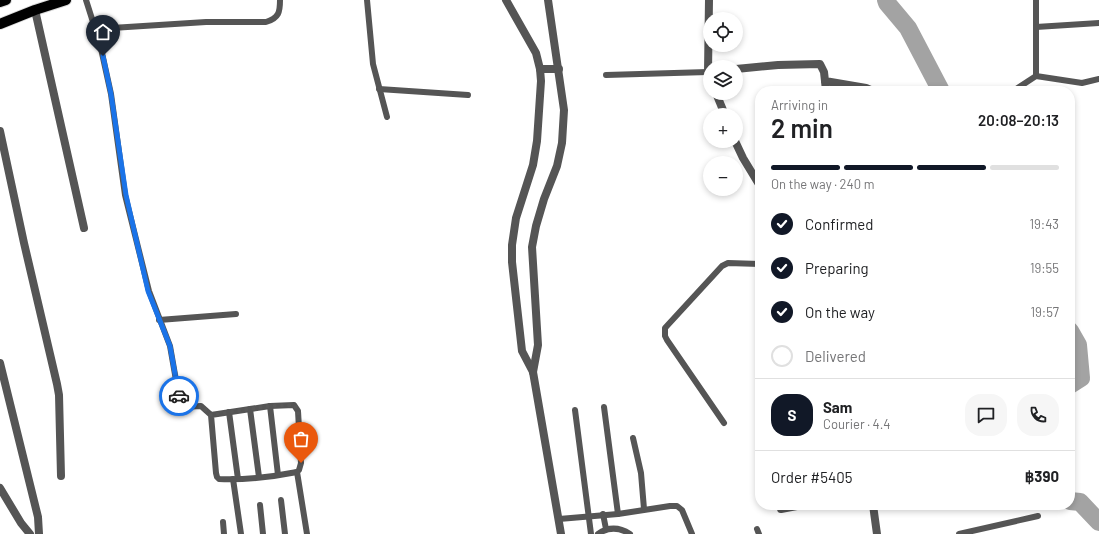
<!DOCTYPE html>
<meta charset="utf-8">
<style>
body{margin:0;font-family:Barlow,sans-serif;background:#f6f6f6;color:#202124;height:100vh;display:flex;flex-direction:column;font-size:15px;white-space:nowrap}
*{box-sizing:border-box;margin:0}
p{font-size:13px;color:#757577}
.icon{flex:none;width:22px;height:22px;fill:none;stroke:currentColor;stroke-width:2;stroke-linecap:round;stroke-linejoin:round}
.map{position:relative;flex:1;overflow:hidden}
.details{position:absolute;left:755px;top:86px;width:320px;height:424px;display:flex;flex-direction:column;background:#fff;border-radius:16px;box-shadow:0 2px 6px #0003}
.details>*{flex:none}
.tools{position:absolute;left:703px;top:12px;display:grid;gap:8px}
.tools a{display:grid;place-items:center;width:40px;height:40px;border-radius:50%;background:#fff;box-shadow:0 2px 6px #0003;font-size:20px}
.pin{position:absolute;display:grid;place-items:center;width:34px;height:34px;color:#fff;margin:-41px -17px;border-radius:50% 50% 50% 0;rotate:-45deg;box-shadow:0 0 4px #0007}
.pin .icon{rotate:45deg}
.courier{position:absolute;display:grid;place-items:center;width:40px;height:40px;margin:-20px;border:3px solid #1a73e8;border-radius:50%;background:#fff;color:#222;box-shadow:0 1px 5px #0007}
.head em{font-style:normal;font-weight:600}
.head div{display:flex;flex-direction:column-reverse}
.head{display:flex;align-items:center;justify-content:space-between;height:68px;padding:0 16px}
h1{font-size:26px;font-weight:600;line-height:30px}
.bar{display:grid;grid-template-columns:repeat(4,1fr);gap:6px 4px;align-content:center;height:48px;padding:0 16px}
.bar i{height:5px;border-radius:3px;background:#e0e0e0}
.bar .on{background:#111827}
.bar p{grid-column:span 4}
.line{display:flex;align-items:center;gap:10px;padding:0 16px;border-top:1px solid #e0e0e0}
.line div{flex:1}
.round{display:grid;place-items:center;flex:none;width:42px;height:42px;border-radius:16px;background:#f6f6f6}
ol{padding:0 16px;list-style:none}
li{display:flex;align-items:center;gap:12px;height:44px}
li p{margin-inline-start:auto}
li .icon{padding:4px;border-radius:50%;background:#111827;color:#fff;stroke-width:4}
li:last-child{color:#757577}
li i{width:22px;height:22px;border:2px solid #e0e0e0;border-radius:50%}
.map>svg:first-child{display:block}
</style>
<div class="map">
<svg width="1099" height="534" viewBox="0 0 1099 534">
<rect width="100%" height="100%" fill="#fff"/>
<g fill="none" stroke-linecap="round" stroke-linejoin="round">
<!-- river -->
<g stroke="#a3a3a3" stroke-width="18">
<polyline points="886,0 887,3 908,28 941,91"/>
<polyline points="1070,331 1078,345 1081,378 1070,385"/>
<polyline points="1070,501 1080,502 1099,522"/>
</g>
<defs>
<g id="primary">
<polyline points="0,2 6,0"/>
<polyline points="0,24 35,10 66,0"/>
</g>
</defs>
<!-- primary casing -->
<use href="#primary" stroke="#dbdbdb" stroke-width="12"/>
<!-- lane -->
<g stroke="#555" stroke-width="6">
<path d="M86,0l14,44 11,50 14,101 24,96 21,55 10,57 3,4 18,-1 10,9 5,58 1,4 2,2c26,1 53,-2 78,-7l2,-2 2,-7 -3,-52 -4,-6 -24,1 -59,9"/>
<polyline points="367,0 373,64 387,117"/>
<polyline points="1036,0 1036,27 1099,23"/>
<path d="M96,29l110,-7h60c13,-4 14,-10 14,-22"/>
<polyline points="606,75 708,72"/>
<polyline points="1036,76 1036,27"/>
<polyline points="379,89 468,95"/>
<polyline points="1013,91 1036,76 1082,83 1099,79"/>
<polyline points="159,320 236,314"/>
<polyline points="270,406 278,475"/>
<polyline points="604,407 618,514"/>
<polyline points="250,409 259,477"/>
<polyline points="575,410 591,534"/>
<polyline points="229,412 238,479"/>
<polyline points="724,423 667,340 665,336 665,328 722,266 728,263 760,264"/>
<polyline points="633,438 641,473 644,509"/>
<polyline points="297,472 307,534"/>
<polyline points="233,479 241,534"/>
<polyline points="281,500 285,534"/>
<polyline points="260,505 263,534"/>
<polyline points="603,514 606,529"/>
<polyline points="559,519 618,514 670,506 677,506 682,510 692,534"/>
<polyline points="223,522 224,534"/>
<polyline points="757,529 759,534"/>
<path d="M598,534c10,-7 21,-7 32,0"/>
<polyline points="959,534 1038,516"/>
</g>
<!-- street -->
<g stroke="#555" stroke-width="8">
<polyline points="506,0 536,53 540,69 541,81 537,141 533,165 516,218 512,245 512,262 522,351 533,372 561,534"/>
<polyline points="709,0 708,72 710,78"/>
<polyline points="35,10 84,228"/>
<polyline points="540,69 559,69"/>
<polyline points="736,69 778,65 820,64 824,72 825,81 866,88 873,91"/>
<polyline points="825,81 826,91"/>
<polyline points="716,93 725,115"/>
<polyline points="0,131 24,243 57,384 59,395 61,476"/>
<polyline points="735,141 743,158 760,186"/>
<polyline points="0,363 38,517 39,534"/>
<polyline points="533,372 538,345 532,247 536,226 544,199 557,166 562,143 564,110 548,0"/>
<polyline points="0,488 21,523 30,534"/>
<polyline points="873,505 877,534"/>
<polyline points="781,509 802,505"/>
</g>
<!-- primary -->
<use href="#primary" stroke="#000" stroke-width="10"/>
</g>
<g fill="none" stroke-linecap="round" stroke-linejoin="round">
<!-- done -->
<polyline stroke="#595959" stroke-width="4" stroke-dasharray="0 7.2" points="179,396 180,403 183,407 201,406 211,415 270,406 294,405 298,411 301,463"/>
<!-- route -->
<polyline stroke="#1a73e8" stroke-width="5" points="103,56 111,94 126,195 148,291 170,346 179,396"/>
</g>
</svg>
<div class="tools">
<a><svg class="icon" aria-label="locate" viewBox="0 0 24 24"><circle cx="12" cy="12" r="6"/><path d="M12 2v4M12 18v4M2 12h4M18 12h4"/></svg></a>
<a><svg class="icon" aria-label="layers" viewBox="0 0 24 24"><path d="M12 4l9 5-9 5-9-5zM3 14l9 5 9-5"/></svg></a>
<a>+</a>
<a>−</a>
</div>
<div class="pin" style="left:301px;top:463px;background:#ea580c"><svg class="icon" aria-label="bag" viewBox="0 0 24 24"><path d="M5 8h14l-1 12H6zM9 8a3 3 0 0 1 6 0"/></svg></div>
<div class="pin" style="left:103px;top:56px;background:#1f2937"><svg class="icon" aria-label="home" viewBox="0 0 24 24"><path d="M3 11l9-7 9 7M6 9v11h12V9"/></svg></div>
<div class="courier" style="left:179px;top:396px"><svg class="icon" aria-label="car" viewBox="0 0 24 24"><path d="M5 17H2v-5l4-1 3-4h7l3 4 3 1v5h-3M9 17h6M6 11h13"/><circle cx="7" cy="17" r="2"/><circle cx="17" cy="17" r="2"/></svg></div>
<section class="details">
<div class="head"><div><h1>2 min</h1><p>Arriving in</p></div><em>20:08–20:13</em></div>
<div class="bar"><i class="on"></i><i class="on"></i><i class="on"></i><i></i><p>On the way · 240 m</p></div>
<ol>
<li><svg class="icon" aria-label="check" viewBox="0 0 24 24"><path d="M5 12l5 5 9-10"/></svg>Confirmed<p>19:43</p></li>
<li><svg class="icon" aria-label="check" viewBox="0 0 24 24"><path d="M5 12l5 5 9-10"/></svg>Preparing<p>19:55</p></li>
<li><svg class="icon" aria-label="check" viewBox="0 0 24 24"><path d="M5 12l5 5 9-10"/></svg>On the way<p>19:57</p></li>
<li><i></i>Delivered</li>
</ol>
<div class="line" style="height:72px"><b class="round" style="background:#111827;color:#fff">S</b><div><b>Sam</b><p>Courier · 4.4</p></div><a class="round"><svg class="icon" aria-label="chat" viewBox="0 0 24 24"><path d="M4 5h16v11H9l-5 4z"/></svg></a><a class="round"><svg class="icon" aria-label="phone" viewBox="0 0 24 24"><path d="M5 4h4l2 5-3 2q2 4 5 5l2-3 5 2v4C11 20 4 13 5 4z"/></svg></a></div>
<div class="line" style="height:52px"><div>Order #5405</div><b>฿390</b></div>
</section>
</div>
